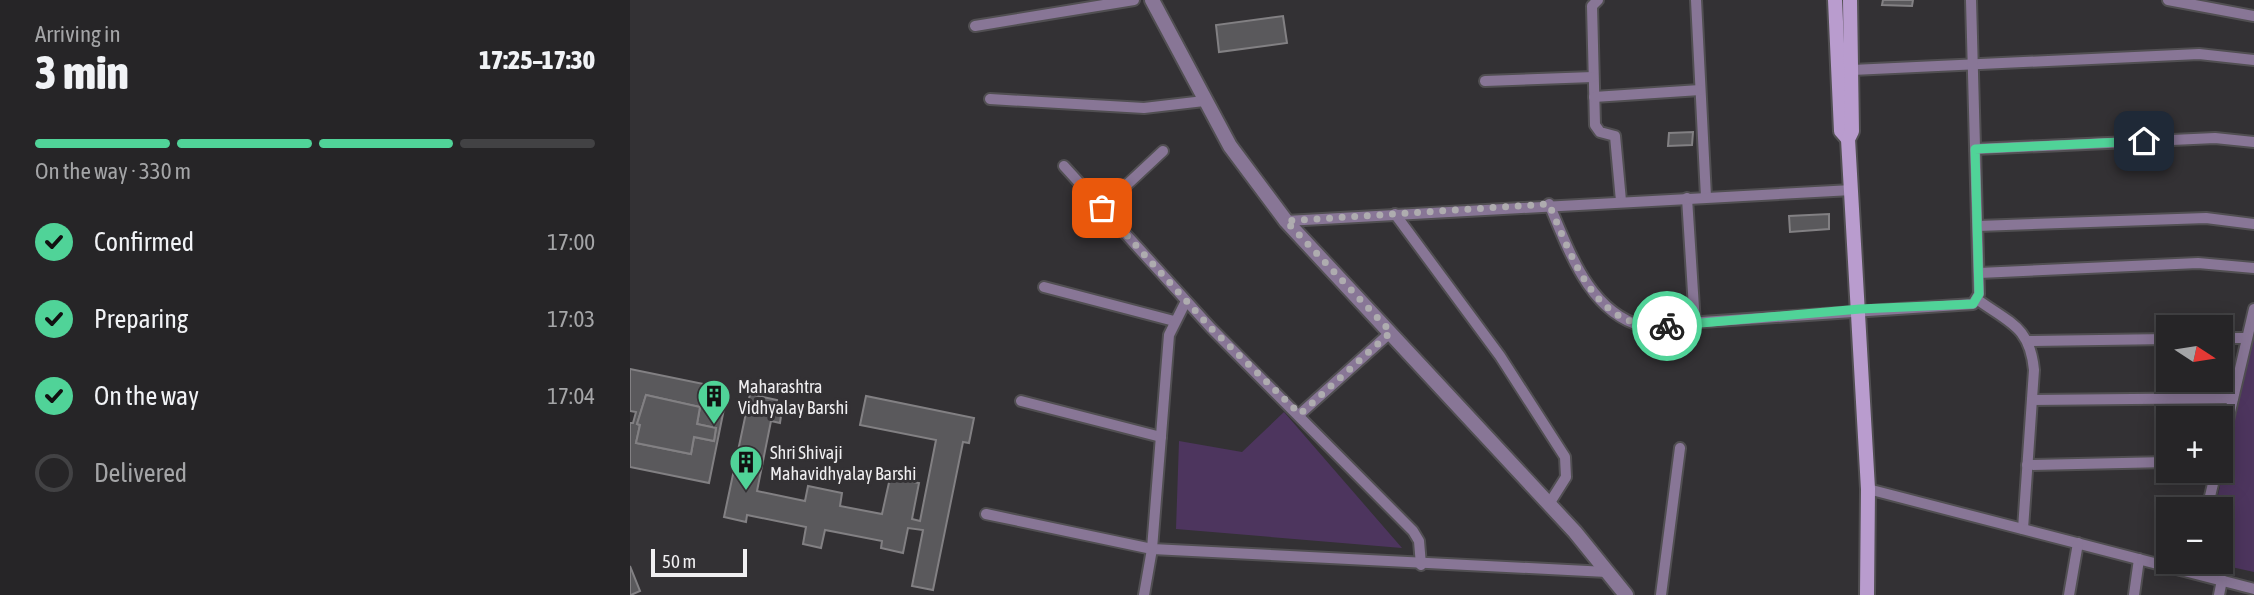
<!DOCTYPE html>
<meta charset="utf-8">
<style>
body{margin:0;font-family:"Asap Condensed",sans-serif;background:#323133;color:#f1f3f6;height:100vh;display:flex;flex-direction:column;font-size:26px;white-space:nowrap}
*{box-sizing:border-box;margin:0}
p{font-size:23px;color:#a4a5a7}
.icon{flex:none;width:38px;height:38px;fill:none;stroke:currentColor;stroke-width:2;stroke-linecap:round;stroke-linejoin:round}
.map{position:relative;flex:1;overflow:hidden}
.side{display:flex;flex-direction:column;background:#262527;width:630px}
.side>*{flex:none}
.needle{width:46px;rotate:102deg}
.fabs{position:absolute;left:1526px;top:315px;display:grid;gap:14px}
.fabs a{display:grid;place-items:center;width:77px;height:77px;border-radius:0px;background:#262527;box-shadow:0 4px 18px #0003,0 0 0 2px #424244;font-size:35px}
.scale{position:absolute;left:21px;bottom:18px;width:96px;box-sizing:border-box;padding-left:7px;border:4px solid #f0eff1;border-top:0;font-size:19px;line-height:24px;white-space:nowrap;color:#f0eff1;-webkit-text-stroke:5px #333134;paint-order:stroke}
.pin{position:absolute;display:grid;place-items:center;width:60px;height:60px;color:#fff;margin:-30px;border-radius:14px;box-shadow:0 4px 10px #0006}
.courier{position:absolute;display:grid;place-items:center;width:70px;height:70px;margin:-35px;border:5px solid #50d398;border-radius:50%;background:#fff;color:#222;box-shadow:0 2px 9px #0007}
.overview em{font-style:normal;font-weight:800}
.overview div{display:flex;flex-direction:column-reverse}
.overview{display:flex;align-items:center;justify-content:space-between;height:119px;padding:0 35px}
h1{font-size:46px;font-weight:800;line-height:52px}
.bar{display:grid;grid-template-columns:repeat(4,1fr);gap:10px 7px;align-content:center;height:84px;padding:0 35px}
.bar i{height:9px;border-radius:5px;background:#424244}
.bar .on{background:#50d398}
.bar p{grid-column:span 4}
ol{padding:0 35px;list-style:none}
li{display:flex;align-items:center;gap:21px;height:77px}
li p{margin-inline-start:auto}
li .icon{padding:7px;border-radius:50%;background:#50d398;color:#111;stroke-width:4}
li:last-child{color:#a4a5a7}
li i{width:38px;height:38px;border:4px solid #424244;border-radius:50%}
main{display:flex;flex:1;min-height:0}
.map>svg:first-child{display:block}
</style>
<main>
<section class="side">
<div class="overview"><div><h1>3 min</h1><p>Arriving in</p></div><em>17:25–17:30</em></div>
<div class="bar"><i class="on"></i><i class="on"></i><i class="on"></i><i></i><p>On the way · 330 m</p></div>
<ol>
<li><svg class="icon" aria-label="check" viewBox="0 0 24 24"><path d="M5 12l5 5 9-10"/></svg>Confirmed<p>17:00</p></li>
<li><svg class="icon" aria-label="check" viewBox="0 0 24 24"><path d="M5 12l5 5 9-10"/></svg>Preparing<p>17:03</p></li>
<li><svg class="icon" aria-label="check" viewBox="0 0 24 24"><path d="M5 12l5 5 9-10"/></svg>On the way<p>17:04</p></li>
<li><i></i>Delivered</li>
</ol>
</section>
<div class="map">
<svg width="1624" height="595" viewBox="0 0 1624 595">
<rect width="100%" height="100%" fill="#333134"/>
<!-- green -->
<g fill="#4d355e">
<polygon points="1624,328 1624,572 1579,562 1591,562 1591,509 1585,509"/>
<polygon points="654,412 772,548 546,529 549,441 612,452"/>
</g>
<!-- building -->
<g fill="#5a595c" stroke="#828083" stroke-width="2" fill-rule="evenodd">
<polygon points="1253,0 1283,0 1282,6 1252,5"/>
<polygon points="653,16 657,43 589,52 586,25"/>
<polygon points="1063,132 1062,145 1038,146 1039,133"/>
<polygon points="1199,214 1199,229 1160,232 1159,216"/>
<path d="M0,369l98,20 -19,94 -79,-16v-44h3l3,-11 -6,-1zM16,395l54,12 -3,17 19,4 -2,13 -20,-4 -3,17 -55,-11 4,-18 -3,-1z"/>
<polygon points="120,394 147,400 144,414 151,416 150,423 141,421 127,491 175,501 178,486 212,493 210,506 252,514 260,478 289,483 282,519 290,521 306,440 230,425 236,396 344,418 339,443 333,442 303,590 282,586 293,530 278,528 273,553 251,548 252,541 195,530 191,548 173,544 176,527 117,515 116,522 94,517"/>
<polygon points="16,395 70,407 67,424 86,428 84,441 64,437 61,454 6,443 10,425 7,424"/>
<polygon points="0,566 10,591 1,595 0,595"/>
</g>
<g fill="none" stroke-linecap="round" stroke-linejoin="round">
<defs>
<g id="minor">
<polyline points="968,0 962,6 965,125 970,132 985,136 991,201"/>
<polyline points="1066,0 1076,197"/>
<polyline points="1538,0 1624,16"/>
<polyline points="345,26 504,0"/>
<polyline points="1222,70 1569,54 1624,60"/>
<polyline points="855,81 963,77"/>
<polyline points="964,97 1070,90"/>
<polyline points="360,99 514,108 574,101"/>
<polyline points="1345,149 1585,138 1624,142"/>
<polyline points="434,166 581,328 783,531 789,541 791,565"/>
<polyline points="1057,198 1065,324"/>
<path d="M919,204c20,46 40,108 93,122l331,-22 6,-10 -8,-294"/>
<polyline points="472,208 533,151"/>
<polyline points="765,214 870,356 935,457 936,477 919,504"/>
<polyline points="656,221 1222,190"/>
<polyline points="1348,226 1576,218 1624,224"/>
<polyline points="1349,273 1568,263 1624,268"/>
<polyline points="414,287 544,321"/>
<path d="M1348,300c32,23 52,27 56,70l-11,159"/>
<polyline points="1591,338 1617,338"/>
<polyline points="1399,341 1538,339"/>
<polyline points="1402,400 1603,398"/>
<polyline points="391,401 531,437"/>
<polyline points="670,414 761,332"/>
<polyline points="1591,450 1624,309"/>
<polyline points="1397,465 1538,462"/>
<polyline points="1238,489 1624,589"/>
<polyline points="1577,509 1586,471"/>
<polyline points="356,514 522,549 977,572"/>
<polyline points="514,595 522,549 539,335 556,301"/>
<polyline points="1031,595 1050,448"/>
<polyline points="1439,595 1448,543"/>
<polyline points="1504,595 1509,559"/>
<polyline points="1589,595 1592,580"/>
</g>
<polyline id="tertiary" points="522,0 600,146 656,221 945,532 996,595"/>
<g id="secondary">
<polyline points="1205,0 1211,131 1218,139"/>
<polyline points="1220,0 1222,131 1218,139 1238,489 1237,595"/>
</g>
</defs>
<!-- minor casing -->
<use href="#minor" stroke="#514f52" stroke-width="14"/>
<!-- tertiary casing -->
<use href="#tertiary" stroke="#514f52" stroke-width="18"/>
<!-- secondary casing -->
<use href="#secondary" stroke="#514f52" stroke-width="18"/>
<!-- minor -->
<use href="#minor" stroke="#887696" stroke-width="10"/>
<!-- tertiary -->
<use href="#tertiary" stroke="#887696" stroke-width="14"/>
<!-- secondary -->
<use href="#secondary" stroke="#b99cce" stroke-width="14"/>
</g>
<g fill="none" stroke-linecap="round" stroke-linejoin="round">
<!-- done -->
<path stroke="#aeacaf" stroke-width="7" stroke-dasharray="0 12.6" d="M472,208l109,120 89,86 91,-82 -105,-111 263,-17c24,55 46,128 118,122"/>
<!-- route -->
<polyline stroke="#50d398" stroke-width="9" points="1037,326 1230,309 1343,304 1349,294 1345,149 1514,141"/>
</g>
<!-- icons -->
<defs>
<symbol id="building-pin" viewBox="-11 -11 22 30"><path d="M0 17L-7.5 6A9.5 9.5 0 1 1 7.5 6Z" fill="#50d398" stroke="#333134"/><path d="M-4-6H4V6H1V3H-1V6H-4ZM-2.5-4.3h1.7v1.8h-1.7ZM.8-4.3h1.7v1.8H.8ZM-2.5-1h1.7V.8h-1.7ZM.8-1h1.7V.8H.8Z" fill="#111"/></symbol>
</defs>
<g fill-rule="evenodd">
<use href="#building-pin" x="65" y="377" width="38" height="52"/>
<use href="#building-pin" x="97" y="443" width="38" height="52"/>
</g>
<g text-anchor="middle" dominant-baseline="central" stroke-width="6" stroke-linejoin="round" paint-order="stroke">
<!-- poi labels -->
<g font-size="18" fill="#f0eff1" stroke="#333134" text-anchor="start">
<text x="108" y="386">Maharashtra<tspan x="108" dy="21">Vidhyalay Barshi</tspan></text>
<text x="140" y="452">Shri Shivaji<tspan x="140" dy="21">Mahavidhyalay Barshi</tspan></text>
</g>
</g>
</svg>
<div class="fabs">
<a><svg class="needle" viewBox="-14 -14 28 28"><path d="M0-13l5 13h-10z" fill="#e53935"/><path d="M0 13l5-13h-10z" fill="#a4a5a7"/></svg></a>
<a>+</a>
<a>−</a>
</div>
<div class="scale">50 m</div>
<div class="pin" style="left:472px;top:208px;background:#ea580c"><svg class="icon" aria-label="bag" viewBox="0 0 24 24"><path d="M5 8h14l-1 12H6zM9 8a3 3 0 0 1 6 0"/></svg></div>
<div class="pin" style="left:1514px;top:141px;background:#1f2937"><svg class="icon" aria-label="home" viewBox="0 0 24 24"><path d="M3 11l9-7 9 7M6 9v11h12V9"/></svg></div>
<div class="courier" style="left:1037px;top:326px"><svg class="icon" aria-label="bike" viewBox="0 0 24 24"><circle cx="6" cy="16" r="4"/><circle cx="18" cy="16" r="4"/><path d="M6 16l4-8h5l3 8M10 8l3 8H6M13 5h3"/></svg></div>
</div>
</main>
